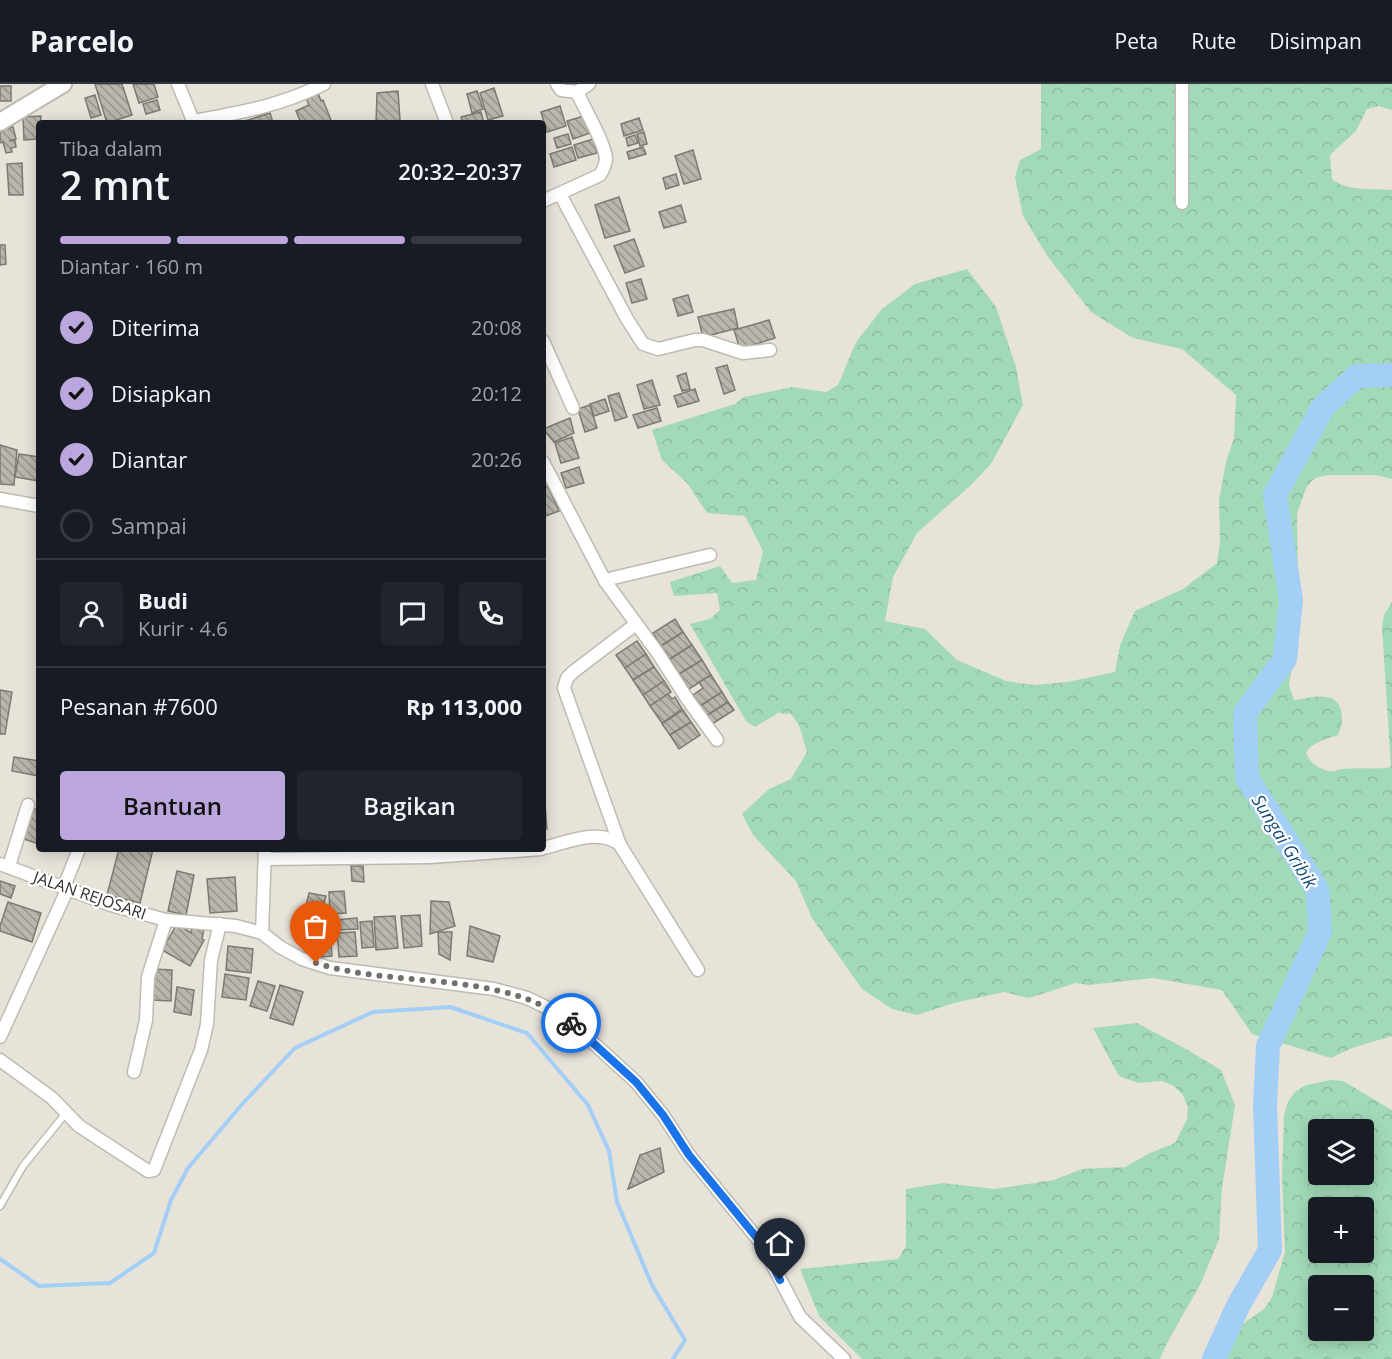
<!DOCTYPE html>
<html lang="id">
<meta charset="utf-8">
<style>
body{margin:0;font-family:"Open Sans",sans-serif;background:#20242c;color:#f1f3f6;height:100vh;display:flex;flex-direction:column;font-size:22px;white-space:nowrap}
*{box-sizing:border-box;margin:0}
p{font-size:20px;color:#9ea1a6}
.icon{flex:none;width:33px;height:33px;fill:none;stroke:currentColor;stroke-width:2;stroke-linecap:round;stroke-linejoin:round}
.map{position:relative;flex:1;overflow:hidden}
.drawer{position:absolute;left:36px;top:36px;width:510px;height:732px;display:flex;flex-direction:column;background:#171b24;border-radius:6px;box-shadow:0 3px 15px #0003}
.drawer>*{flex:none}
.controls{position:absolute;left:1308px;top:1035px;display:grid;gap:12px}
.controls a{display:grid;place-items:center;width:66px;height:66px;border-radius:6px;background:#171b24;box-shadow:0 3px 15px #0003;font-size:30px}
.pin{position:absolute;display:grid;place-items:center;width:51px;height:51px;color:#fff;margin:-62px -26px;border-radius:50% 50% 50% 0;rotate:-45deg;box-shadow:0 0 6px #0007}
.pin .icon{rotate:45deg}
.courier{position:absolute;display:grid;place-items:center;width:60px;height:60px;margin:-30px;border:4px solid #1a73e8;border-radius:50%;background:#fff;color:#222;box-shadow:0 2px 8px #0007}
.summary em{font-style:normal;font-weight:600}
.summary div{display:flex;flex-direction:column-reverse}
.summary{display:flex;align-items:center;justify-content:space-between;height:102px;padding:0 24px}
h1{font-size:39px;font-weight:600;line-height:45px}
.bar{display:grid;grid-template-columns:repeat(4,1fr);gap:9px 6px;align-content:center;height:72px;padding:0 24px}
.bar i{height:8px;border-radius:4px;background:#363941}
.bar .on{background:#bba6dd}
.bar p{grid-column:span 4}
.line{display:flex;align-items:center;gap:15px;padding:0 24px;border-top:2px solid #363941}
.line div{flex:1}
.round{display:grid;place-items:center;flex:none;width:63px;height:63px;border-radius:6px;background:#20242c}
ol{padding:0 24px;list-style:none}
li{display:flex;align-items:center;gap:18px;height:66px}
li p{margin-inline-start:auto}
li .icon{padding:6px;border-radius:50%;background:#bba6dd;color:#111;stroke-width:4}
li:last-child{color:#9ea1a6}
li i{width:33px;height:33px;border:3px solid #363941;border-radius:50%}
.primary-button{display:flex;gap:12px;margin-top:auto;padding:12px 24px}
.primary-button a{flex:1;height:69px;border-radius:6px;background:#bba6dd;color:#111;font-size:24px;font-weight:600;line-height:69px;text-align:center}
.primary-button a+a{background:#20242c;color:#f1f3f6}
header{display:flex;align-items:center;gap:36px;box-sizing:border-box;height:84px;padding:0 30px;background:#171b24;border-bottom:2px solid #363941}
header strong{font-size:28px}
nav{display:flex;gap:33px;margin-inline-start:auto;font-size:21px}
.map>svg:first-child{display:block}
</style>
<header>
<strong>Parcelo</strong>
<nav><a>Peta</a><a>Rute</a><a>Disimpan</a></nav>
</header>
<div class="map">
<svg width="1392" height="1275" viewBox="0 0 1392 1275">
<defs>
<pattern id="forest-crowns" width="20" height="18" patternUnits="userSpaceOnUse" patternTransform="scale(1.5)"><rect width="20" height="18" fill="#a2dab8"/><path d="M2 6a3 3 0 1 1 6 0M12 15a3 3 0 1 1 6 0" fill="none" stroke="#8cbc9e"/></pattern>
<pattern id="building-back-hatch" width="6" height="6" patternUnits="userSpaceOnUse" patternTransform="scale(1.5)"><rect width="6" height="6" fill="#b9b6ac"/><path d="M-1 5l2 2M0 0l6 6M5-1l2 2" fill="none" stroke="#97958c"/></pattern>
</defs>
<rect width="100%" height="100%" fill="#e7e3d9"/>
<!-- forest -->
<g fill="url(#forest-crowns)" fill-rule="evenodd">
<path d="M1041,0h351v26l-13,-4 -12,3 -11,22 -26,24 2,24c15,13 41,9 60,11v289l-16,-4h-48l-13,3 -8,8 -10,27 1,73 -4,69 -5,30 5,15c16,-2 43,-11 47,11 2,10 1,14 -3,24 -12,4 -26,7 -32,18 4,10 12,15 22,18 5,1 9,-1 14,-2 17,-2 33,1 49,-2l-9,-140 2,-12 8,-13v434l-40,12 -21,10 -79,-24 -30,-44 -69,-12 -64,7 -13,-2 -47,15 -25,-6 -50,11 -37,12 -25,-6 -30,-20 -50,-71 -16,-37 -43,-46 -11,-21 27,-25 22,-10 16,-27 -8,-27 -8,-11 -13,-1 -23,14 -9,-6 -56,-97 20,-5 10,-9 -3,-17 -43,3 -4,-14 50,-16 12,17 24,-3 7,-29 -18,-35 -38,-3 -20,-30 -25,-23 -10,-30 83,-26 9,-7 48,-10 34,5 12,-7 18,-43 26,-33 33,-25 52,-15 29,38 20,60 7,38 -32,59 -20,21 -54,48 -24,44 -8,44 40,8 32,31 49,21 28,4 33,-3 48,-10 5,-27 15,-34 48,-22 34,-26 3,-22 -1,-41 7,-38 8,-24 2,-43 -54,-46 -49,-11 -42,-26 -43,-55 -25,-41 -8,-39 5,-17 21,-11z"/>
<polygon points="1137,939 1186,965 1221,986 1235,1021 1222,1104 1219,1155 1201,1199 1167,1259 1160,1275 862,1275 819,1232 800,1185 898,1175 906,1162 906,1105 943,1099 994,1105 1054,1096 1082,1085 1125,1083 1150,1069 1175,1059 1187,1035 1188,1023 1183,1011 1174,1002 1162,997 1138,999 1119,992 1093,944"/>
<path d="M1331,996l12,1 49,29v249h-166l2,-11 15,-24 22,-16 7,-11 13,-45 -3,-76 2,-61 4,-13 7,-10 11,-7zM1318,1046h46v44h-46zM1318,1124h46v44h-46zM1318,1202h46v44h-46z"/>
</g>
<g fill="none" stroke-linecap="round" stroke-linejoin="round">
<!-- stream -->
<polyline stroke="#a3cef5" stroke-width="4" points="0,1175 39,1202 110,1199 154,1169 171,1116 188,1084 244,1018 295,964 373,928 450,923 527,949 588,1021 609,1067 617,1118 652,1201 685,1256 673,1275"/>
<!-- river -->
<polyline stroke="#a3cef5" stroke-width="24" points="1214,1275 1238,1222 1270,1166 1265,1022 1268,962 1320,848 1318,807 1247,694 1245,629 1285,575 1291,516 1275,411 1323,323 1357,292 1392,291"/>
</g>
<!-- building -->
<g fill="url(#building-back-hatch)" stroke="#7d7a71" stroke-width="1.5">
<polygon points="95,0 122,0 132,31 107,39"/>
<polygon points="133,0 154,0 158,13 139,19"/>
<rect x="0" y="2" width="11" height="15"/>
<polygon points="494,4 503,32 488,36 480,9"/>
<polygon points="398,7 400,36 391,39 376,39 377,9"/>
<polygon points="477,7 483,25 472,29 467,10"/>
<polygon points="318,9 321,17 323,16 331,36 323,39 301,39 296,27 309,21 306,14"/>
<polygon points="95,11 101,31 91,34 85,14"/>
<polygon points="157,16 160,26 146,30 143,20"/>
<polygon points="560,22 566,42 547,48 541,28"/>
<polygon points="481,28 484,39 463,39 461,33"/>
<polygon points="270,29 273,39 246,39 245,37"/>
<polygon points="41,32 39,55 24,56 23,33"/>
<polygon points="584,32 590,49 573,55 567,37"/>
<polygon points="639,34 643,46 624,52 621,40"/>
<polygon points="13,43 16,55 9,57 15,56 16,63 11,64 12,68 6,69 3,58 0,59 0,46"/>
<polygon points="644,48 647,60 640,62 637,50"/>
<polygon points="568,50 571,60 557,64 554,54"/>
<polygon points="635,51 638,59 628,62 626,54"/>
<polygon points="593,55 597,69 578,74 574,61"/>
<polygon points="572,63 576,76 554,83 550,70"/>
<polygon points="643,63 646,70 629,75 627,68"/>
<polygon points="693,66 701,95 684,100 675,72"/>
<polygon points="22,79 23,111 9,111 7,80"/>
<polygon points="676,90 679,101 666,105 663,94"/>
<polygon points="619,113 630,147 605,154 595,121"/>
<polygon points="681,121 686,138 664,144 659,128"/>
<polygon points="634,155 644,182 625,189 614,162"/>
<polygon points="0,161 5,161 6,180 0,181"/>
<polygon points="641,195 647,215 632,219 626,199"/>
<polygon points="688,211 693,228 678,232 673,215"/>
<polygon points="734,225 738,244 703,253 698,233"/>
<polygon points="769,236 775,254 740,265 734,246"/>
<polygon points="727,281 735,306 724,310 716,284"/>
<polygon points="686,289 690,305 682,307 677,292"/>
<polygon points="652,296 660,321 644,325 637,301"/>
<polygon points="695,305 699,317 678,323 674,312"/>
<polygon points="619,309 627,333 615,337 608,312"/>
<polygon points="605,315 609,327 594,332 590,320"/>
<polygon points="590,321 597,344 585,348 578,325"/>
<polygon points="657,324 661,337 638,344 633,331"/>
<polygon points="570,334 574,349 554,358 543,345"/>
<polygon points="572,353 579,374 561,379 555,359"/>
<polygon points="0,361 17,366 14,401 0,400"/>
<polygon points="19,370 39,373 39,397 15,393"/>
<polygon points="579,383 584,399 566,404 561,389"/>
<polygon points="548,402 559,427 543,433 543,404"/>
<polygon points="675,535 683,548 661,562 653,549"/>
<polygon points="683,548 692,561 670,575 661,562"/>
<polygon points="637,557 646,570 625,584 616,571"/>
<polygon points="692,561 702,576 679,590 670,575"/>
<polygon points="646,570 654,583 633,596 625,584"/>
<polygon points="702,576 711,591 689,605 679,590"/>
<polygon points="654,583 664,597 643,611 633,596"/>
<polygon points="711,591 722,608 700,622 693,611 703,604 699,598"/>
<polygon points="664,597 671,608 650,622 643,611"/>
<polygon points="0,606 12,608 5,650 0,650"/>
<polygon points="722,608 728,618 706,632 700,622"/>
<polygon points="668,610 672,615 675,613 682,625 662,639 650,622"/>
<polygon points="728,618 734,626 712,640 706,632"/>
<polygon points="683,626 691,638 670,651 662,640"/>
<polygon points="691,638 700,651 679,665 670,651"/>
<polygon points="14,673 39,677 39,692 12,687"/>
<polygon points="545,720 547,745 543,745 543,721"/>
<polygon points="32,724 39,726 39,760 21,754"/>
<polygon points="119,765 153,765 140,819 107,811"/>
<polygon points="351,782 363,782 364,798 352,797"/>
<polygon points="177,787 194,791 186,831 168,827"/>
<polygon points="235,793 237,827 210,829 207,795"/>
<polygon points="0,797 15,802 11,814 0,810"/>
<polygon points="344,807 346,829 330,830 329,808"/>
<polygon points="309,809 326,812 322,826 306,822"/>
<polygon points="431,817 449,818 455,842 430,850"/>
<polygon points="8,818 41,829 32,858 0,847 0,842"/>
<polygon points="325,826 325,835 306,837 306,827"/>
<polygon points="420,831 422,862 404,864 401,832"/>
<polygon points="395,832 398,864 376,866 374,833"/>
<polygon points="357,834 358,845 336,846 335,836"/>
<polygon points="372,837 374,863 362,864 360,838"/>
<polygon points="332,838 332,844 310,846 309,840"/>
<polygon points="177,840 191,849 192,844 204,845 202,855 204,856 190,882 162,866"/>
<polygon points="470,842 500,852 493,878 467,872"/>
<polygon points="330,848 332,872 309,874 308,850"/>
<polygon points="355,848 357,872 339,873 337,849"/>
<polygon points="438,848 452,848 450,876 439,870"/>
<polygon points="228,862 253,865 251,889 226,886"/>
<polygon points="153,885 172,886 171,917 152,916"/>
<polygon points="225,890 249,894 246,916 222,913"/>
<polygon points="258,897 275,902 267,927 250,922"/>
<polygon points="280,901 303,908 293,941 270,934"/>
<polygon points="177,903 194,906 191,931 174,928"/>
<polygon points="660,1064 664,1088 628,1105 640,1071"/>
</g>
<g fill="none" stroke-linecap="round" stroke-linejoin="round">
<defs>
<polyline id="service" points="0,1122 23,1082 66,1029"/>
<g id="minor">
<polyline points="178,0 194,39"/>
<polyline points="432,0 447,39"/>
<polyline points="557,0 561,6 577,8"/>
<polyline points="577,8 589,0"/>
<path d="M194,37c49,-9 85,-15 130,-37"/>
<polyline points="560,110 627,235 643,260 658,265 695,256 703,256 743,269 770,266"/>
<path d="M543,117l57,-26c3,-5 6,-11 6,-17 -2,-17 -22,-50 -29,-66"/>
<polyline points="1182,119 1182,0"/>
<polyline points="543,257 573,324"/>
<polyline points="543,378 605,497 613,494 710,471"/>
<polyline points="0,415 39,422"/>
<polyline points="605,497 657,568 688,616 717,656"/>
<polyline points="620,761 564,604 567,594 573,588 636,540"/>
<path d="M543,764c23,-5 57,-21 77,-3l78,125"/>
<polyline points="265,775 430,773 541,765"/>
<polyline points="0,780 111,821 166,836 236,842 262,849 280,863 302,875 330,884 494,905 527,914 558,929 577,944 636,998 663,1031 689,1071 761,1159 800,1233 844,1275"/>
<polyline points="9,782 28,721"/>
<polyline points="64,803 79,765"/>
<polyline points="262,849 265,765"/>
<polyline points="0,953 68,804"/>
<polyline points="0,976 52,1014 79,1042 148,1087 154,1086 201,966 207,940 211,876 220,840"/>
<polyline points="134,988 146,936 148,893 166,836"/>
</g>
<polyline id="secondary" points="0,38 63,0"/>
</defs>
<!-- service casing -->
<use href="#service" stroke="#bebbb1" stroke-width="9"/>
<!-- minor casing -->
<use href="#minor" stroke="#bebbb1" stroke-width="15"/>
<!-- secondary casing -->
<use href="#secondary" stroke="#bebbb1" stroke-width="20"/>
<!-- service -->
<use href="#service" stroke="#fff" stroke-width="6"/>
<!-- minor -->
<use href="#minor" stroke="#fff" stroke-width="12"/>
<!-- secondary -->
<use href="#secondary" stroke="#fff" stroke-width="16"/>
</g>
<g fill="none" stroke-linecap="round" stroke-linejoin="round">
<!-- done -->
<path stroke="#73706a" stroke-width="6" stroke-dasharray="0 10.8" d="M316,879c81,26 185,6 255,60"/>
<!-- route -->
<polyline stroke="#1a73e8" stroke-width="8" points="571,939 636,998 663,1031 689,1071 761,1159 780,1196"/>
</g>
<g text-anchor="middle" dominant-baseline="central" stroke-width="4.5" stroke-linejoin="round" paint-order="stroke">
<!-- street labels -->
<g font-size="16" fill="#34322f" stroke="#fff">
<text transform="translate(90 811) rotate(19)">JALAN REJOSARI</text>
</g>
<!-- water labels -->
<g font-size="18" font-style="italic" fill="#184d77" stroke="#fff">
<text transform="translate(1285 757) rotate(58)">Sungai Gribik</text>
</g>
</g>
</svg>
<div class="controls">
<a><svg class="icon" aria-label="layers" viewBox="0 0 24 24"><path d="M12 4l9 5-9 5-9-5zM3 14l9 5 9-5"/></svg></a>
<a>+</a>
<a>−</a>
</div>
<div class="pin" style="left:316px;top:879px;background:#ea580c"><svg class="icon" aria-label="bag" viewBox="0 0 24 24"><path d="M5 8h14l-1 12H6zM9 8a3 3 0 0 1 6 0"/></svg></div>
<div class="pin" style="left:780px;top:1196px;background:#1f2937"><svg class="icon" aria-label="home" viewBox="0 0 24 24"><path d="M3 11l9-7 9 7M6 9v11h12V9"/></svg></div>
<div class="courier" style="left:571px;top:939px"><svg class="icon" aria-label="bike" viewBox="0 0 24 24"><circle cx="6" cy="16" r="4"/><circle cx="18" cy="16" r="4"/><path d="M6 16l4-8h5l3 8M10 8l3 8H6M13 5h3"/></svg></div>
<section class="drawer">
<div class="summary"><div><h1>2 mnt</h1><p>Tiba dalam</p></div><em>20:32–20:37</em></div>
<div class="bar"><i class="on"></i><i class="on"></i><i class="on"></i><i></i><p>Diantar · 160 m</p></div>
<ol>
<li><svg class="icon" aria-label="check" viewBox="0 0 24 24"><path d="M5 12l5 5 9-10"/></svg>Diterima<p>20:08</p></li>
<li><svg class="icon" aria-label="check" viewBox="0 0 24 24"><path d="M5 12l5 5 9-10"/></svg>Disiapkan<p>20:12</p></li>
<li><svg class="icon" aria-label="check" viewBox="0 0 24 24"><path d="M5 12l5 5 9-10"/></svg>Diantar<p>20:26</p></li>
<li><i></i>Sampai</li>
</ol>
<div class="line" style="height:108px"><a class="round"><svg class="icon" aria-label="person" viewBox="0 0 24 24"><circle cx="12" cy="8" r="4"/><path d="M4 21q1-7 8-7t8 7"/></svg></a><div><b>Budi</b><p>Kurir · 4.6</p></div><a class="round"><svg class="icon" aria-label="chat" viewBox="0 0 24 24"><path d="M4 5h16v11H9l-5 4z"/></svg></a><a class="round"><svg class="icon" aria-label="phone" viewBox="0 0 24 24"><path d="M5 4h4l2 5-3 2q2 4 5 5l2-3 5 2v4C11 20 4 13 5 4z"/></svg></a></div>
<div class="line" style="height:78px"><div>Pesanan #7600</div><b>Rp 113,000</b></div>
<div class="primary-button"><a>Bantuan</a><a>Bagikan</a></div>
</section>
</div>
